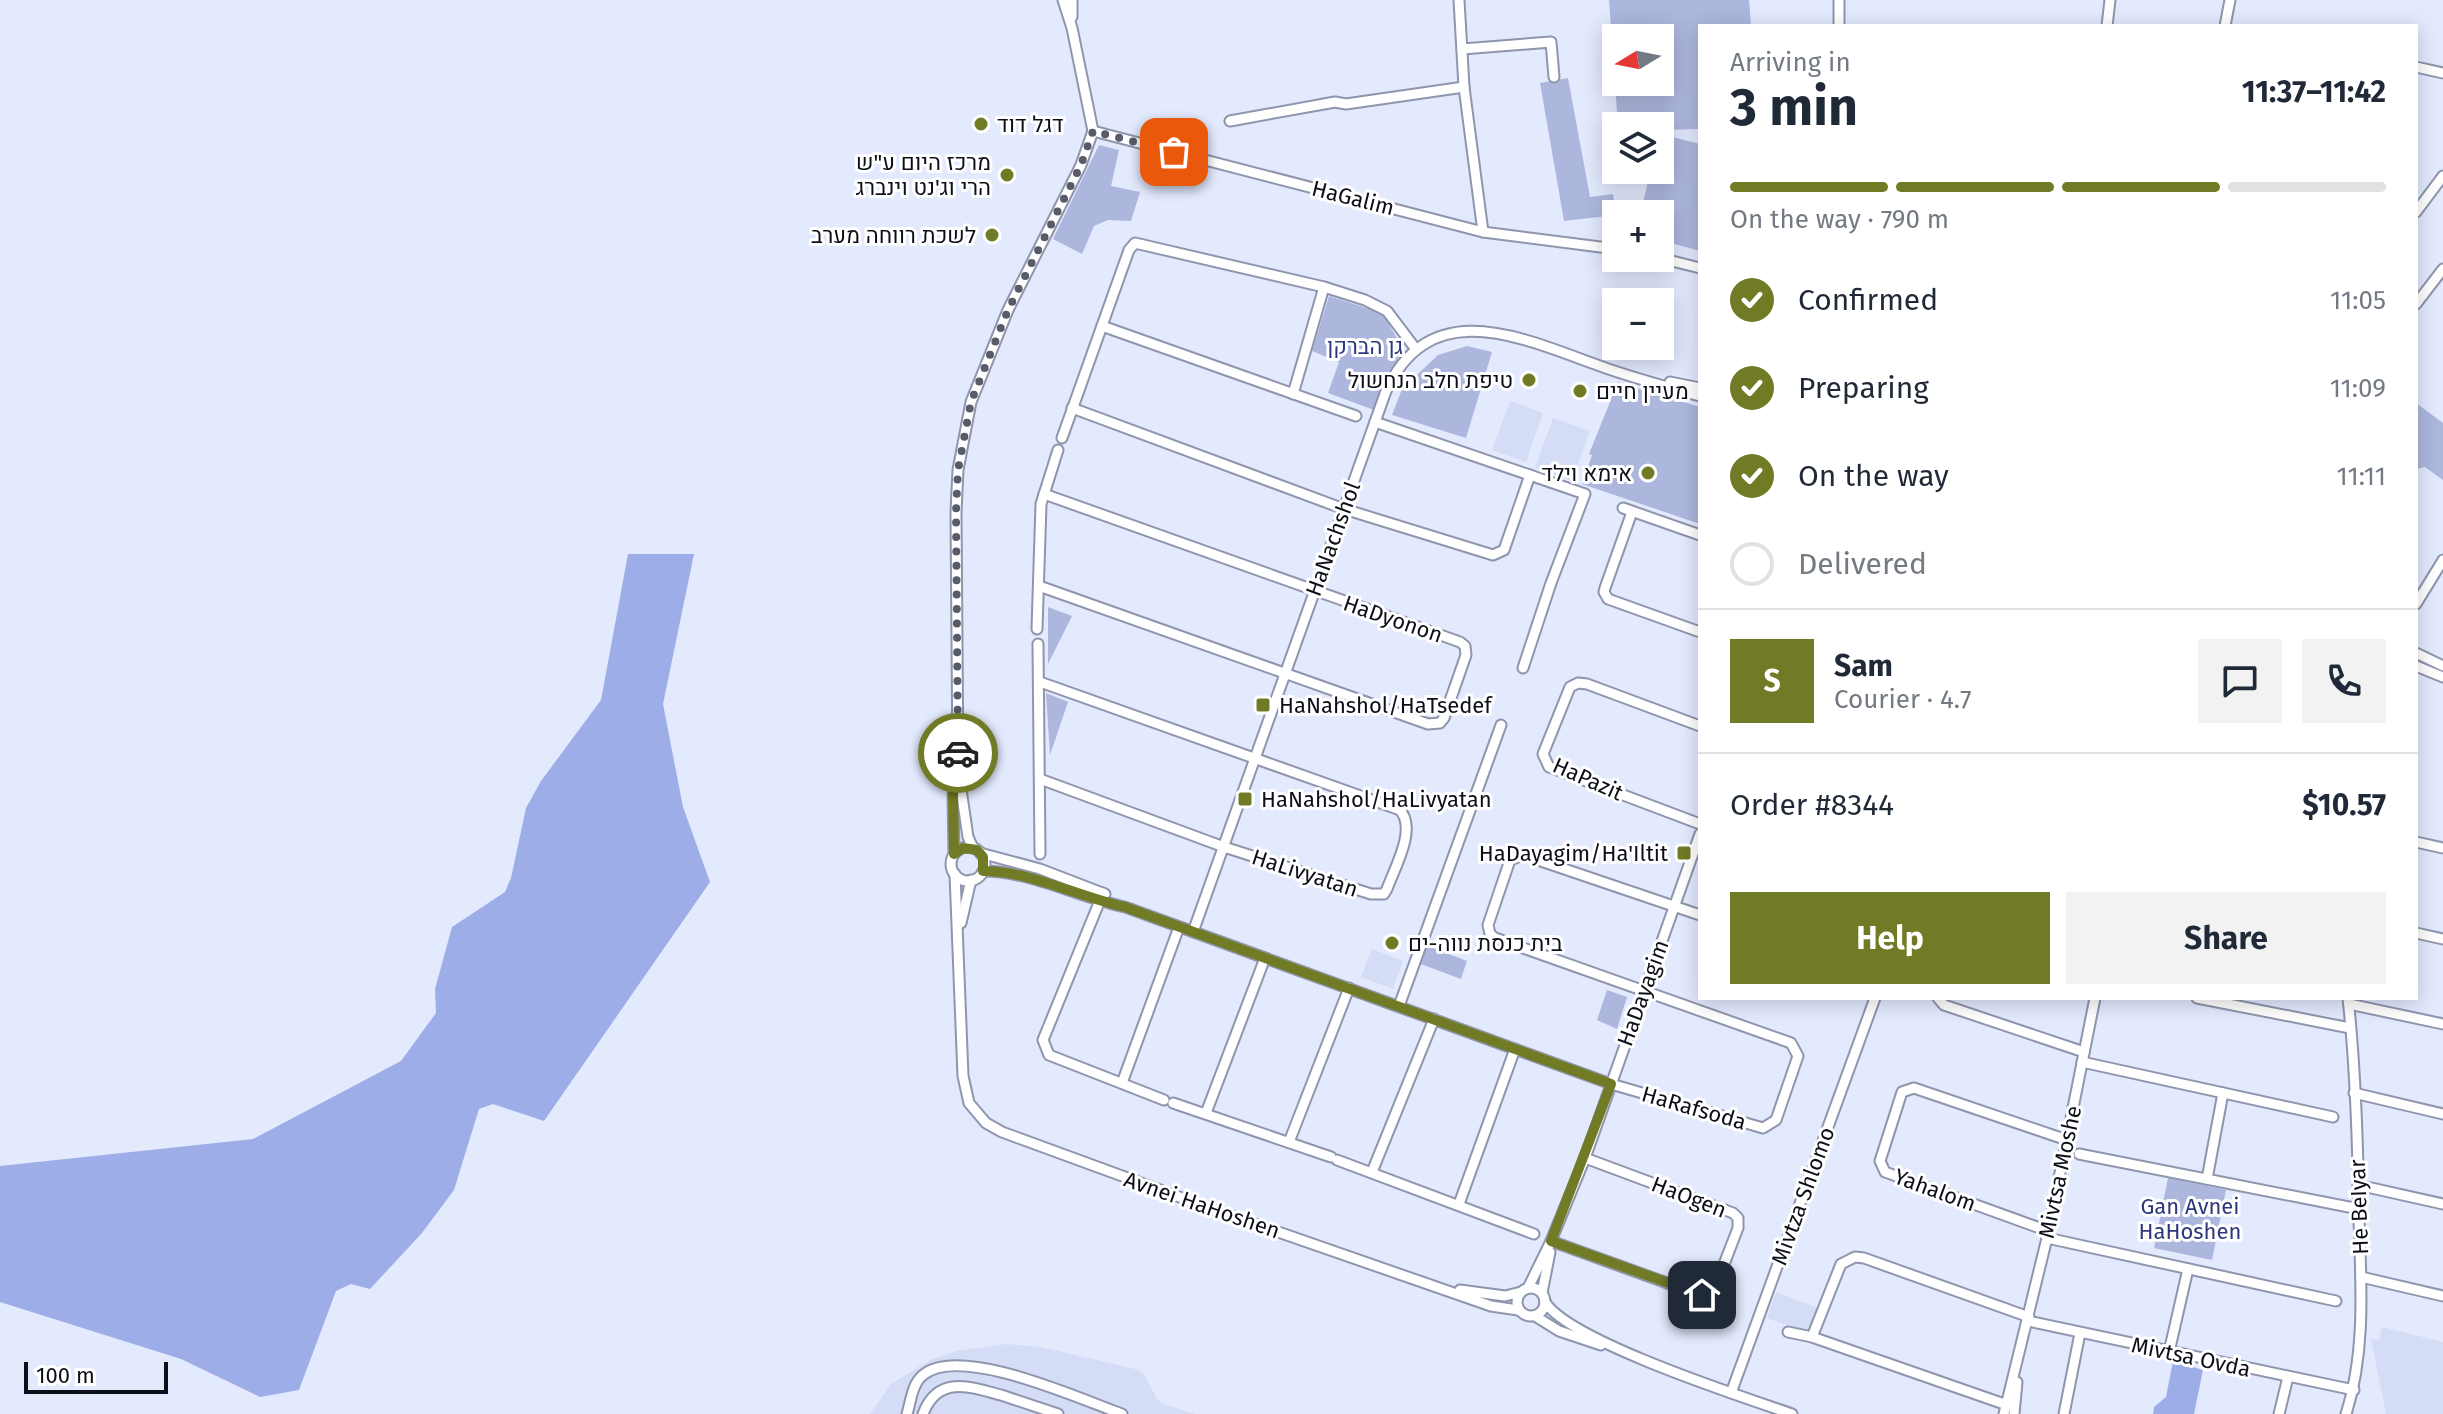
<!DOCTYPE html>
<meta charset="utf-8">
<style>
body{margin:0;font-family:"Fira Sans",Heebo,sans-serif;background:#f2f2f3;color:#1f2937;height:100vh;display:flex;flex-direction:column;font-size:30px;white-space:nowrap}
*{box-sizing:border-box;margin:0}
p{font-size:26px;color:#747a83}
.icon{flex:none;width:44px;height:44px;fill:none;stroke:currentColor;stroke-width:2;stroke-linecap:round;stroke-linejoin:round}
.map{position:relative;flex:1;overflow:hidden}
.sheet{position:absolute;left:1698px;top:24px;width:720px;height:976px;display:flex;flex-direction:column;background:#fff;border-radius:0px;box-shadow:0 4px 20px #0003}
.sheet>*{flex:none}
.needle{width:52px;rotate:260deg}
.buttons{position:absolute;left:1602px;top:24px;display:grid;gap:16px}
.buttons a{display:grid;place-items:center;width:72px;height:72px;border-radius:0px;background:#fff;box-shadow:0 4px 20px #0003;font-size:40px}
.scale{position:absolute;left:24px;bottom:20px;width:144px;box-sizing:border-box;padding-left:8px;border:4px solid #0d0f18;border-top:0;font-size:22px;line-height:28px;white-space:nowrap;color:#0d0f18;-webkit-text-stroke:6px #fff;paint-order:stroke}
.pin{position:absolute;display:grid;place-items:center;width:68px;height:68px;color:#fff;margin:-34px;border-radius:16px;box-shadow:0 4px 12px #0006}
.courier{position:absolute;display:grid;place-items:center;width:80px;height:80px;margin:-40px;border:6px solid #717a25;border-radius:50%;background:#fff;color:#222;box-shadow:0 2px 10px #0007}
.headline em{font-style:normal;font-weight:700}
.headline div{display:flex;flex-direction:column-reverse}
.headline{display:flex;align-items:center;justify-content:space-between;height:136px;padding:0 32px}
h1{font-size:52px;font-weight:700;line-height:60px}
.bar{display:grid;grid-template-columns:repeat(4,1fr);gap:12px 8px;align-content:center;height:96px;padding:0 32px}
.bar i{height:10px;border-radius:6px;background:#e0e1e3}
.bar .on{background:#717a25}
.bar p{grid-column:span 4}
.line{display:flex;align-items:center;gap:20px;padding:0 32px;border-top:2px solid #e0e1e3}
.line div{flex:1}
.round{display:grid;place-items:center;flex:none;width:84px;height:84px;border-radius:0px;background:#f2f2f3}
ol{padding:0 32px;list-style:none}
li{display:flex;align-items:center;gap:24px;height:88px}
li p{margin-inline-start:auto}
li .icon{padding:8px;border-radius:50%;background:#717a25;color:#fff;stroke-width:4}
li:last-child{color:#747a83}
li i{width:44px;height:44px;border:4px solid #e0e1e3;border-radius:50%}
.action{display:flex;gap:16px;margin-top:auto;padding:16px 32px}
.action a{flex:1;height:92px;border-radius:0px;background:#717a25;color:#fff;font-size:32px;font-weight:700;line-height:92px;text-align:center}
.action a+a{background:#f2f2f3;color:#1f2937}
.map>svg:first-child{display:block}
</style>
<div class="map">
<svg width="2443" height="1414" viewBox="0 0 2443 1414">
<rect width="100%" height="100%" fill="#e3eafe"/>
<!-- built -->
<g fill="#d5dcf6">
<polygon points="1510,401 1543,413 1526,462 1492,450"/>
<polygon points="1553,418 1590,431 1572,481 1535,468"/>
<polygon points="1372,949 1403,961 1393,989 1361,977"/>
<polygon points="1776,1292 1818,1308 1809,1333 1767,1318"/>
<polygon points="2382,1327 2443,1342 2443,1414 2386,1414 2371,1339 2379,1340"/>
<polygon points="1007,1344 1041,1347 1139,1370 1145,1376 1157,1399 1164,1404 1195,1414 870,1414 891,1384 930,1360 956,1351"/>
</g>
<!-- green -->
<g fill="#adb7de" fill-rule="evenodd">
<path d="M1609,0h140l2,26h-51v103l-40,1v-4h-42zM1660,38v44h-44v-44z"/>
<polygon points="1568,78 1590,197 1613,194 1616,215 1564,221 1540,83"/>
<polygon points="1660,134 1700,144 1700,251 1660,240 1660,214 1640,214 1651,170 1660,170"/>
<polygon points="1099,145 1119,150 1111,186 1140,192 1131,221 1108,220 1094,226 1082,254 1053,239"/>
<polygon points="1329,296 1382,313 1404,350 1386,377 1374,410 1328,393 1339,362 1312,351"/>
<polygon points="1467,346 1492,352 1466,438 1392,415 1402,389 1438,355"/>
<polygon points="1618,382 1700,407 1700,524 1582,484 1592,455 1589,454"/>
<polygon points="2416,403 2443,423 2443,480 2425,467 2416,469"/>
<polygon points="1048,607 1072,616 1048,664"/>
<polygon points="1046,693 1068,702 1050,755"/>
<polygon points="1425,945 1467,961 1461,979 1418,963"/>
<polygon points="1607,990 1627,997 1617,1029 1597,1020"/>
<polygon points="2168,1178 2226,1190 2212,1260 2154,1248"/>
</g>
<!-- forest -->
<g fill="#9dade7">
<polygon points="628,554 694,554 663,704 683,807 710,882 544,1121 493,1104 479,1109 454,1190 422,1233 370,1289 351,1284 336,1291 299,1390 260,1397 181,1359 0,1302 0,1166 253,1139 401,1061 436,1013 435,989 452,927 505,892 511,878 526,808 541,781 601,700"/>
<polygon points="2173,1361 2203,1370 2194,1414 2153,1414 2154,1407 2166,1397"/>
</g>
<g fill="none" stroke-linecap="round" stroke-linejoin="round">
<defs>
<g id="minor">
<polyline points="1072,0 1072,17"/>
<polyline points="1459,0 1464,87 1483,232"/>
<polyline points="1839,26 1839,0"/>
<polyline points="2107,26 2110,0"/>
<polyline points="2225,26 2230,0"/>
<polyline points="1462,49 1551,42 1554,77"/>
<polyline points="2416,67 2443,73"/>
<polyline points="1230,121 1335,102 1346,104 1464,87"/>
<polyline points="1093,131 1483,232 1616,249"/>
<polyline points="2416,212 2443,176"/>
<polyline points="1660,258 1700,268"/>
<polyline points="2416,304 2443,269"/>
<polyline points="1102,326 1356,416"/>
<polyline points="1670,382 1700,388"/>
<polyline points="1293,394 1324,287"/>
<polyline points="1072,408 1344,509 1493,555 1504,550 1530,475"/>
<polyline points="1375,422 1585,494 1551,583 1523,668"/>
<polyline points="1062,438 1129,250 1135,243 1324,287 1365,300 1387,311 1415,348"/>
<polyline points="1623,508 1700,535"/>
<polyline points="1632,512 1605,588 1604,592 1608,599 1700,632"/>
<polyline points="1039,586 1428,724 1440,723 1444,718 1466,655 1465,646 1460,642 1044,494"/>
<polyline points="2416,604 2443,560"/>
<polyline points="1037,629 1041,504 1058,450"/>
<polyline points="1038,644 1040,854"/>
<polyline points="2416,653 2443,666"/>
<polyline points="2416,666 2443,677"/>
<path d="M1040,682l360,128c17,19 -5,57 -13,79l-3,5h-13l-147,-47 -184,-68"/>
<polyline points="1700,726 1587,684 1578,683 1570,687 1543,754 1549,767 1700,824"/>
<polyline points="2416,842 2443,848"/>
<circle cx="968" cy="864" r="17"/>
<polyline points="973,848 968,837 958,769 956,512 958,470 971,402 1008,310 1081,165 1093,131 1072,28 1063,0"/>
<polyline points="980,853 1040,869 1105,894"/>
<polyline points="954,854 953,795 956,780"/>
<path d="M983,871c48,0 95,26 142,36l486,177 152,44 13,-8 22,-64 -7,-13 -296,-105 -5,-4 -2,-9 22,-65 13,-5 177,60"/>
<polyline points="955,874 963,1076 969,1103 986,1123 1002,1132 1215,1210 1491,1306 1518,1310"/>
<polyline points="1103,893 1043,1040 1049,1055 1164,1100"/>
<polyline points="961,923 971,880"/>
<path d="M1193,932l193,-541c45,-98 138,-52 214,-25 33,12 67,21 100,30"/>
<polyline points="2416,933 2443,939"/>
<polyline points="1938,998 1944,1005 2084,1052"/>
<polyline points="2197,998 2350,1028"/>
<polyline points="2349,1004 2443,1024"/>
<polyline points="1399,1006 1501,725"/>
<polyline points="2082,1062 2333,1117"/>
<polyline points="1122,1083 1179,927"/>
<polyline points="2354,1093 2443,1114"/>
<polyline points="1173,1103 1331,1157"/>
<polyline points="1206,1113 1265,958"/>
<polyline points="1289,1142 1349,988"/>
<polyline points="2079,1154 2359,1209"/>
<polyline points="1337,1160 1534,1234"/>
<polyline points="1372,1172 1434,1019"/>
<polyline points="2207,1179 2223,1093"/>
<polyline points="2358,1185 2443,1204"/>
<polyline points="1459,1204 1515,1049"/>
<polyline points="2048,1231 1885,1172 1880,1161 1902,1092 1914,1088 2067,1140"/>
<polyline points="2047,1238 2336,1301"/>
<polyline points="1551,1241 1692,1292 1702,1295 1714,1290 1738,1228 1738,1218 1733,1213 1585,1158"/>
<polyline points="2361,1277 2443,1296"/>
<circle cx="1531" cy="1302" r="14"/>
<polyline points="1528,1288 1551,1241 1585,1158 1700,834"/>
<polyline points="1460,1290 1505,1296 1521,1292"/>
<polyline points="1542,1293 1550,1252"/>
<path d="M1545,1302c24,39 198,95 247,112"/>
<polyline points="1535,1316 1559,1331 1601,1345"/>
<polyline points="2028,1321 2354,1390"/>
<polyline points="1788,1332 1812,1337 2007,1405"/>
<polyline points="1812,1337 1841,1264 1855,1257 1864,1258 2029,1317"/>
<polyline points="2169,1352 2188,1269"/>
<polyline points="1731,1393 1875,998"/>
<path d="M907,1414c4,-13 5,-30 16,-39 37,-31 157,24 199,39"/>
<path d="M923,1414c15,-40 49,-27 81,-18 18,6 36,12 54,18"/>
<polyline points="2004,1414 2047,1238 2095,998"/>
<polyline points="2014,1414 2017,1382"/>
<polyline points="2064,1414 2080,1333"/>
<polyline points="2279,1414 2288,1377"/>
<path d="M2346,1414c20,-63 15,-130 13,-195 -1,-73 -3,-148 -11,-221"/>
</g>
</defs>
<!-- minor casing -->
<use href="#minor" stroke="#8e95ad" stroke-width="13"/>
<!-- minor -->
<use href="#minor" stroke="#fff" stroke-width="9"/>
</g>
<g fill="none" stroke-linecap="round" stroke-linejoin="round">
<!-- done -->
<polyline stroke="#585c68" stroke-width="8" stroke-dasharray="0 14.4" points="958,753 956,512 958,470 971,402 1008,310 1081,165 1093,131 1174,152"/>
<!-- route -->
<path stroke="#717a25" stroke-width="10" d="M958,753l-5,42 1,59 9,-6 14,2 6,7v14c48,0 95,26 142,36l486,177 -60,157 151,54"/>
</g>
<!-- markers -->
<g fill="#717a25" stroke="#fff" stroke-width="3">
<circle cx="981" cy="124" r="8"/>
<circle cx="1007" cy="175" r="8"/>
<circle cx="992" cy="235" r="8"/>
<circle cx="1529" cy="380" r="8"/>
<circle cx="1580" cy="391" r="8"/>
<circle cx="1648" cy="473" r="8"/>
<rect x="1255" y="697" width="16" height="16" rx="4"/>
<rect x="1237" y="791" width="16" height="16" rx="4"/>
<rect x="1676" y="845" width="16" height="16" rx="4"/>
<circle cx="1392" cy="943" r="8"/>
</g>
<g text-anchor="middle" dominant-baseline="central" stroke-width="6" stroke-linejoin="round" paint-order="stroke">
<!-- poi labels -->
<g font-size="22" fill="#0d0f18" stroke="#fff" text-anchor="start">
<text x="997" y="124">דגל דוד</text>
<text x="991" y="162" text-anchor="end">מרכז היום ע"ש<tspan x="991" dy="25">הרי וג'נט וינברג</tspan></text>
<text x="976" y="235" text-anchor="end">לשכת רווחה מערב</text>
<text x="1513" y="380" text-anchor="end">טיפת חלב הנחשול</text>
<text x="1596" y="391">מעיין חיים</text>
<text x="1632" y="473" text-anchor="end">אימא וילד</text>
<text x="1279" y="705">HaNahshol/HaTsedef</text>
<text x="1261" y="799">HaNahshol/HaLivyatan</text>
<text x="1668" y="853" text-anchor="end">HaDayagim/Ha'Iltit</text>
<text x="1408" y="943">בית כנסת נווה-ים</text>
</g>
<!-- street labels -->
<g font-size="22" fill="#0d0f18" stroke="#fff">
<text transform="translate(1353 198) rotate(14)">HaGalim</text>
<text transform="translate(1333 539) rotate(-70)">HaNachshol</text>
<text transform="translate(1393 619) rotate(19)">HaDyonon</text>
<text transform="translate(1588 779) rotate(24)">HaPazit</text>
<text transform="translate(1305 873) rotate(18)">HaLivyatan</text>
<text transform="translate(1643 993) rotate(-70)">HaDayagim</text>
<text transform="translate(1694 1108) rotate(16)">HaRafsoda</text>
<text transform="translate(2060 1172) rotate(-78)">Mivtsa Moshe</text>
<text transform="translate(1935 1190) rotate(20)">Yahalom</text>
<text transform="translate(1803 1196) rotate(-70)">Mivtza Shlomo</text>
<text transform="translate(1689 1197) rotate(21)">HaOgen</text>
<text transform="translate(1202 1205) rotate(19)">Avnei HaHoshen</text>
<text transform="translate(2359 1207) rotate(-92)">He BeIyar</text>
<text transform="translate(2191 1357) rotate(12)">Mivtsa Ovda</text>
</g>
<!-- park labels -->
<g font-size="22" fill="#2d387c" stroke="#fff">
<text x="1365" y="346">גן הברקן</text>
<text x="2190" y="1206">Gan Avnei<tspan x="2190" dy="25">HaHoshen</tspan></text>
</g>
</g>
</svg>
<div class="buttons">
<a><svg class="needle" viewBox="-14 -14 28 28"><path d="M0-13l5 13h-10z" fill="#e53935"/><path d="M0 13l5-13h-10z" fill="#747a83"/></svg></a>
<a><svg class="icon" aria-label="layers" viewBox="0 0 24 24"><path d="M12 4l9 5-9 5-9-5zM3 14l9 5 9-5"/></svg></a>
<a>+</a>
<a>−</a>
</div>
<div class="scale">100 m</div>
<div class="pin" style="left:1174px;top:152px;background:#ea580c"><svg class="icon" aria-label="bag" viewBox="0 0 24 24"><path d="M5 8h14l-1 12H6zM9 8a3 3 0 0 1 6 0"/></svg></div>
<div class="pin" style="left:1702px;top:1295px;background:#1f2937"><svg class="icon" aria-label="home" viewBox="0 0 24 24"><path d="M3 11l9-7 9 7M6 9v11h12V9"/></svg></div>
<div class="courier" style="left:958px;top:753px"><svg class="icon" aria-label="car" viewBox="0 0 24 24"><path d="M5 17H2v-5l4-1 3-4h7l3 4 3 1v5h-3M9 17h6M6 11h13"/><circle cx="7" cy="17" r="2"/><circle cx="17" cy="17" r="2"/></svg></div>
<section class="sheet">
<div class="headline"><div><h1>3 min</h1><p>Arriving in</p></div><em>11:37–11:42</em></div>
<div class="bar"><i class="on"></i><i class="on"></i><i class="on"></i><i></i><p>On the way · 790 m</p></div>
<ol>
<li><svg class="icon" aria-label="check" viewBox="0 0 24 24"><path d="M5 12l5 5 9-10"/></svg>Confirmed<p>11:05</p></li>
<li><svg class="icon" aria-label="check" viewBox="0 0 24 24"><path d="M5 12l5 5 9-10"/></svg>Preparing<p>11:09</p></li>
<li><svg class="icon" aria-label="check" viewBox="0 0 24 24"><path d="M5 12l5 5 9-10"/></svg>On the way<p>11:11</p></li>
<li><i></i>Delivered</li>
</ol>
<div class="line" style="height:144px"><b class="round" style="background:#717a25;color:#fff">S</b><div><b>Sam</b><p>Courier · 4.7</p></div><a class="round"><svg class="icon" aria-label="chat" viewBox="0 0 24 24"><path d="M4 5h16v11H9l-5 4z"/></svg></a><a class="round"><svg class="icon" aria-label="phone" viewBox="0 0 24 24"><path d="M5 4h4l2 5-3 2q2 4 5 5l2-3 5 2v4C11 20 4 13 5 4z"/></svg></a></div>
<div class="line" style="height:104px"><div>Order #8344</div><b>$10.57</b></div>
<div class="action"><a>Help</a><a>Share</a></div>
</section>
</div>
